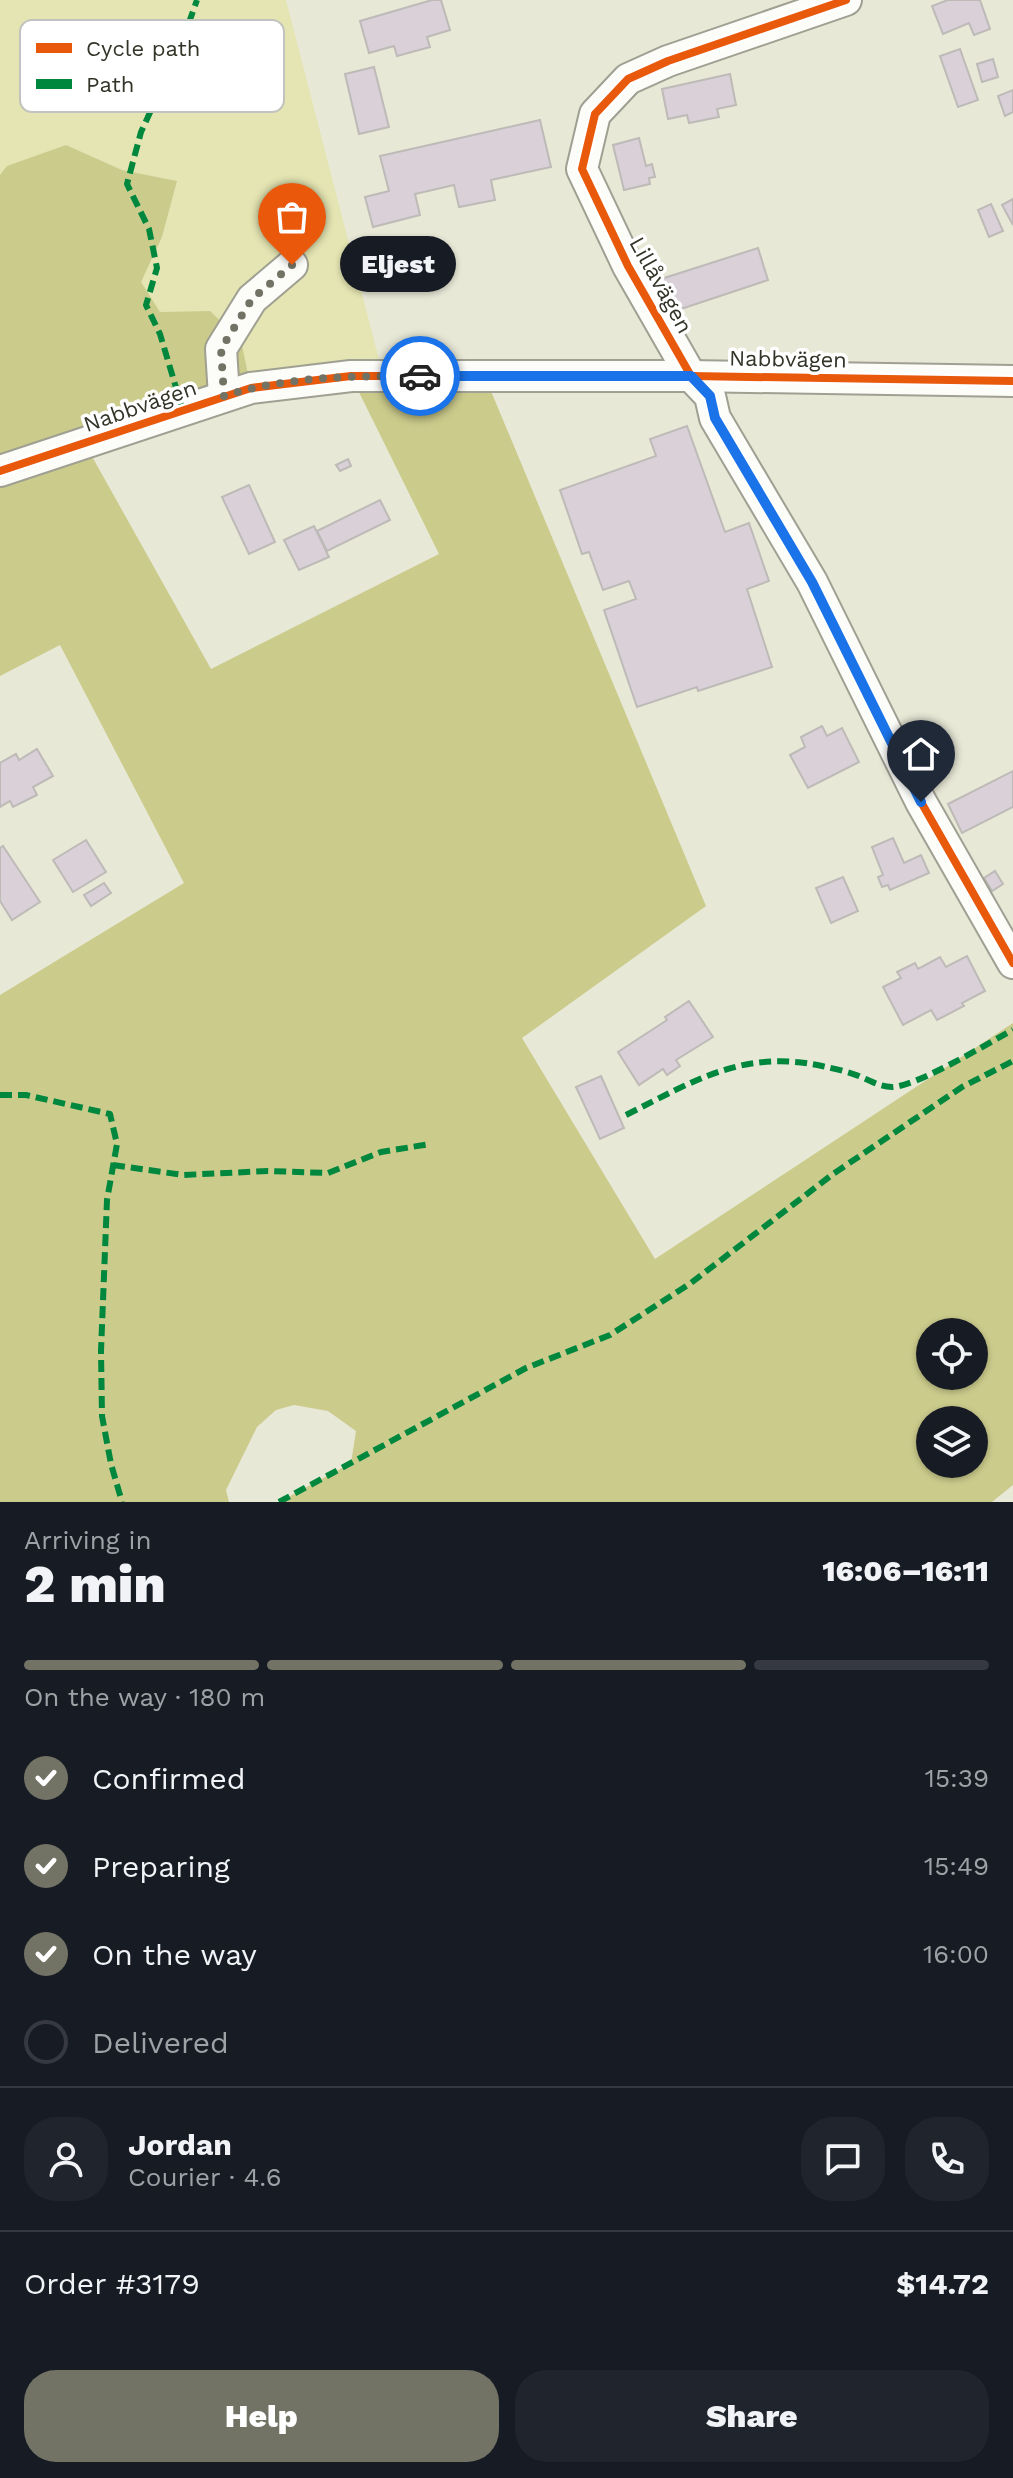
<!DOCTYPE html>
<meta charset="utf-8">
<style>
body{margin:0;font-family:"Work Sans",sans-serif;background:#20242c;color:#f1f3f6;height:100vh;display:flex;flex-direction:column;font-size:30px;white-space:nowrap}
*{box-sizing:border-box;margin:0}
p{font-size:26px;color:#9ea1a6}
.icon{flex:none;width:44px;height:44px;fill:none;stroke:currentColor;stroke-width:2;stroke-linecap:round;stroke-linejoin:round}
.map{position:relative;height:1502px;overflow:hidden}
.side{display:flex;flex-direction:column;background:#171b24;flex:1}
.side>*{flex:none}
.fabs{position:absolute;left:916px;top:1318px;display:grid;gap:16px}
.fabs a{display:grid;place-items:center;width:72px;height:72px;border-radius:50%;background:#171b24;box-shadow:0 2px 6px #0004;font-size:40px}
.pin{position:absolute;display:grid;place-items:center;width:68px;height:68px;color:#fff;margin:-82px -34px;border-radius:50% 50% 50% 0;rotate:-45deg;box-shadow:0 0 8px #0007}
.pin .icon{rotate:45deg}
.courier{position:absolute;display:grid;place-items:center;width:80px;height:80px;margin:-40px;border:6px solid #1a73e8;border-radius:50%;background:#fff;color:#222;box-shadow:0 2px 10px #0007}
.bubble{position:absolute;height:56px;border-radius:28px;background:#171b24;box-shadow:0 2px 6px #0004;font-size:26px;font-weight:800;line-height:56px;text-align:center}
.headline em{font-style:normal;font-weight:800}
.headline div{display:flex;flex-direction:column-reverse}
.headline{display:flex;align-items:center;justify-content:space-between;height:136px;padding:0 24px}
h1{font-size:52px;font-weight:800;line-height:60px}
.bar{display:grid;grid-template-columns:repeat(4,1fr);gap:12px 8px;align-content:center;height:96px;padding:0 24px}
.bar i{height:10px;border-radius:6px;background:#363941}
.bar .current{background:#727365}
.bar p{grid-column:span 4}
.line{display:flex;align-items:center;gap:20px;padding:0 24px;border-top:2px solid #363941}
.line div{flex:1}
.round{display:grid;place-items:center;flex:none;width:84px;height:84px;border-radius:32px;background:#20242c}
ol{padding:0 24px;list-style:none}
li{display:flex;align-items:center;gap:24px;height:88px}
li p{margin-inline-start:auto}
li .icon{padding:8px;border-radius:50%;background:#727365;color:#fff;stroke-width:4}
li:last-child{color:#9ea1a6}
li i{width:44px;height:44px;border:4px solid #363941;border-radius:50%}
.button{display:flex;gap:16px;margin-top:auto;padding:16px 24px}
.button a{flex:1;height:92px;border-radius:32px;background:#727365;color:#fff;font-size:32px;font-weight:800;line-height:92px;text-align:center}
.button a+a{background:#20242c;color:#f1f3f6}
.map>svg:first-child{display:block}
</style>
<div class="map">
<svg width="1013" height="1502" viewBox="0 0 1013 1502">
<rect width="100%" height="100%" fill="#e8e8d7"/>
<!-- green -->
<polygon fill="#e4e5b2" points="0,0 286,0 383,375 251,388 160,312 140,282 162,237 177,181 122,170 66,145 0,175"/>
<!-- forest -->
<path fill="#cbcb8c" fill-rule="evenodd" d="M66,145l56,25 55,11 -15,56 -21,45 19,30 50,-1 31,30 10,47 -166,56 126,225 228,-115 -88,-178 132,-4 223,534 -184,132 133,221 358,-236v462l-21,17h-713l72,-39 5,-32 -28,-20 -34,-6 -18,5 -19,17 -31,63 3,12h-229v-507l184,-112 -124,-238 -60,31v-501l7,-9zM930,1332h44v44h-44zM930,1420h44v44h-44z"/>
<!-- building -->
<g fill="#d9d0d8" stroke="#bdbab7" stroke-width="2">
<polygon points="432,0 441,0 450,30 427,37 430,47 397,56 394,46 369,53 360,21"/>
<polygon points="948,0 980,0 990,29 974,35 969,23 943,34 932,6"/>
<polygon points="960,49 978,100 958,107 940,56"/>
<polygon points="993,59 998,77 982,82 977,64"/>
<polygon points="374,67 389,127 359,134 345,74"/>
<polygon points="730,74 736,105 717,109 719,117 689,123 687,115 668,119 662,89"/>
<polygon points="1013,90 1013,112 1005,116 998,96"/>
<polygon points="540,120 551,167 491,180 495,200 459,207 454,185 415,194 420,215 373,227 365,197 389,191 380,156"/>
<polygon points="639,138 646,166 652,164 655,177 649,178 650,184 624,190 613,145"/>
<polygon points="1013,199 1013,225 1002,205"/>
<polygon points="991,204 1003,231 989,237 978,210"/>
<polygon points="758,248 768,280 669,313 658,280"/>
<polygon points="687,426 725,532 749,523 769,581 747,589 772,667 698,691 697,687 637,707 604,610 636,599 629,581 603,590 589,552 582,554 560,490 656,456 650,439"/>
<polygon points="348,459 351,466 340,471 336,465"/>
<polygon points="249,485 275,542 249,554 222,497"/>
<polygon points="380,500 390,520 327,551 317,531"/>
<polygon points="314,526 329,557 299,570 284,540"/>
<polygon points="822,726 827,736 842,728 859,762 808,788 790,755 805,747 801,737"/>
<polygon points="37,749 53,776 33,787 37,795 13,807 10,801 0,807 0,763 16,754 19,760"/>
<polygon points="1013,771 1013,807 962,833 948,804"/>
<polygon points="893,838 904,863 921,855 929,873 890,890 888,885 882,887 878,877 883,875 872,847"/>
<polygon points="86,840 106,872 73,892 53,860"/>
<polygon points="3,846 40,902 12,920 0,901 0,848"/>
<polygon points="995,871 1003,884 992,891 984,878"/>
<polygon points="843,877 858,911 831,923 816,888"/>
<polygon points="104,883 111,893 91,906 84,895"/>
<polygon points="967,956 985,991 962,1003 964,1006 937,1020 931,1010 903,1025 883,987 901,978 897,972 915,963 918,969 940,957 946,967"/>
<polygon points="689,1001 713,1037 676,1060 680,1066 667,1075 663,1069 639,1085 618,1052 667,1020 665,1017"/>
<polygon points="601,1076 624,1128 600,1139 576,1087"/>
</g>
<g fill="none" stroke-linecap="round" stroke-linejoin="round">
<defs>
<g id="street">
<polyline points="846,0 668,61 628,79 595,114 582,169 628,266 691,376 710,396 715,418 812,582 921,802 1013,963"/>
<polyline points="224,396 221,349 252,299 292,265"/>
<polyline points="0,471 251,388 351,376 691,376 1013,381"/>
</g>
</defs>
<!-- street casing -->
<use href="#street" stroke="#9f9f92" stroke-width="34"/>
<!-- street -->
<use href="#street" stroke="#fcfcf9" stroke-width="30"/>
<!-- quiet -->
<g stroke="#00873e" stroke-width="6" stroke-dasharray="12 6" stroke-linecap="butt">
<polyline points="183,411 160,334 146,305 157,268 149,229 127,184 141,132 181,45 197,0"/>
<polyline points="0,1095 26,1095 110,1114 117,1144 107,1200 101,1351 102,1416 111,1464 122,1502"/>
<path d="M626,1115c68,-34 117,-66 196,-49 13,3 29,6 41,12 10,4 18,9 29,9 26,-1 94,-43 121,-57"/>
<polyline points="113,1165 183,1175 268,1171 328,1173 381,1152 430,1144"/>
<polyline points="279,1502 526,1368 610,1335 691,1283 833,1174 962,1087 1013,1061"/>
</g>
<defs>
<g id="cycleway">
<polyline points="846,0 668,61 628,79 595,114 582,169 628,266 691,376 710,396 715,418 812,582 921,802 1013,963"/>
<polyline points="0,471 251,388 351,376 691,376 1013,381"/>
</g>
</defs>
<!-- cycleway casing -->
<use href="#cycleway" stroke="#fff" stroke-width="13"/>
<!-- cycleway -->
<use href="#cycleway" stroke="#e8590c" stroke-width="8"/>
</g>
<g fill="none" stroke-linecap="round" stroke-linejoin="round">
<!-- done -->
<path stroke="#727365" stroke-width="8" stroke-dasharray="0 14.4" d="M292,265l-40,34 -31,50 3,47c63,-20 131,-20 196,-20"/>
<!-- route -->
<polyline stroke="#1a73e8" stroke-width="10" points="420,376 691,376 710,396 715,418 812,582 921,802"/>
</g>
<g text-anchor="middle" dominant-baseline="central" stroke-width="7" stroke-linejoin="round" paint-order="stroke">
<!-- street labels -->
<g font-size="22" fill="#333428" stroke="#fff">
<text transform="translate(661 285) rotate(61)">Lillåvägen</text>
<text transform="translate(788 359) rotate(1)">Nabbvägen</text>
<text transform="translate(140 406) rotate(-19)">Nabbvägen</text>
</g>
</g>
<!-- legend -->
<rect x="20" y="20" width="264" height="92" rx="12" fill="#fff" stroke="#c2c2be" stroke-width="2"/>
<rect x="36" y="43" width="36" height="10" fill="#e8590c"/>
<rect x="36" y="79" width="36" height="10" fill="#00873e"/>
<g font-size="22" fill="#333428">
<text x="86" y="56">Cycle path</text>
<text x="86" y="92">Path</text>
</g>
</svg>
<div class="fabs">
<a><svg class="icon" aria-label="locate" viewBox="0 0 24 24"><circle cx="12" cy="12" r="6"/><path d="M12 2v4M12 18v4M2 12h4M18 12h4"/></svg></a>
<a><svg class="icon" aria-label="layers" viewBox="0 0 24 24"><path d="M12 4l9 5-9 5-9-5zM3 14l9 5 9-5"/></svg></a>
</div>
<div class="pin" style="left:292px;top:265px;background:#ea580c"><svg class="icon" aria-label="bag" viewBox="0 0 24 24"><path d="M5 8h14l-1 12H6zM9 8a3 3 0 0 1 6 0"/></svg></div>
<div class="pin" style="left:921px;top:802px;background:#1f2937"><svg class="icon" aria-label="home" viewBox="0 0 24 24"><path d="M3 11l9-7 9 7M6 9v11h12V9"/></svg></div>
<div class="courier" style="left:420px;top:376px"><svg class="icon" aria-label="car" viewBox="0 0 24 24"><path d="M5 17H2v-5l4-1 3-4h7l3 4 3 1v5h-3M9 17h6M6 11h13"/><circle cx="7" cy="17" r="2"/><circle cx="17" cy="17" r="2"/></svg></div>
<div class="bubble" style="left:340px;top:236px;width:116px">Eljest</div>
</div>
<section class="side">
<div class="headline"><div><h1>2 min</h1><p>Arriving in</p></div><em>16:06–16:11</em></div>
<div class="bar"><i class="current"></i><i class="current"></i><i class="current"></i><i></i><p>On the way · 180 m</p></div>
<ol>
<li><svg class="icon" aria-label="check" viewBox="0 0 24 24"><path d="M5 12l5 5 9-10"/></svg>Confirmed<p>15:39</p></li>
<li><svg class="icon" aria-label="check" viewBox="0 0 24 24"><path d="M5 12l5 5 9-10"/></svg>Preparing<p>15:49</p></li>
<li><svg class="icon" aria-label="check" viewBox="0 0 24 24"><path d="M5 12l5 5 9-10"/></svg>On the way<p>16:00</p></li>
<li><i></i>Delivered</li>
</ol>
<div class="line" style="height:144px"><a class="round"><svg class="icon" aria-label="person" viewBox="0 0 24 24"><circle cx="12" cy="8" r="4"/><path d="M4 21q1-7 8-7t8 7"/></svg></a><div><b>Jordan</b><p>Courier · 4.6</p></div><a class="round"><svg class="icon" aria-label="chat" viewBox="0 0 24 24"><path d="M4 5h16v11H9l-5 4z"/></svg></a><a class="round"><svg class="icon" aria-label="phone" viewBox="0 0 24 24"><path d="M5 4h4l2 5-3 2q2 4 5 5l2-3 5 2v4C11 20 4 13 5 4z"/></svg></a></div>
<div class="line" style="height:104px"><div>Order #3179</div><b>$14.72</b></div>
<div class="button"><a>Help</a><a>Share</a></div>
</section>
